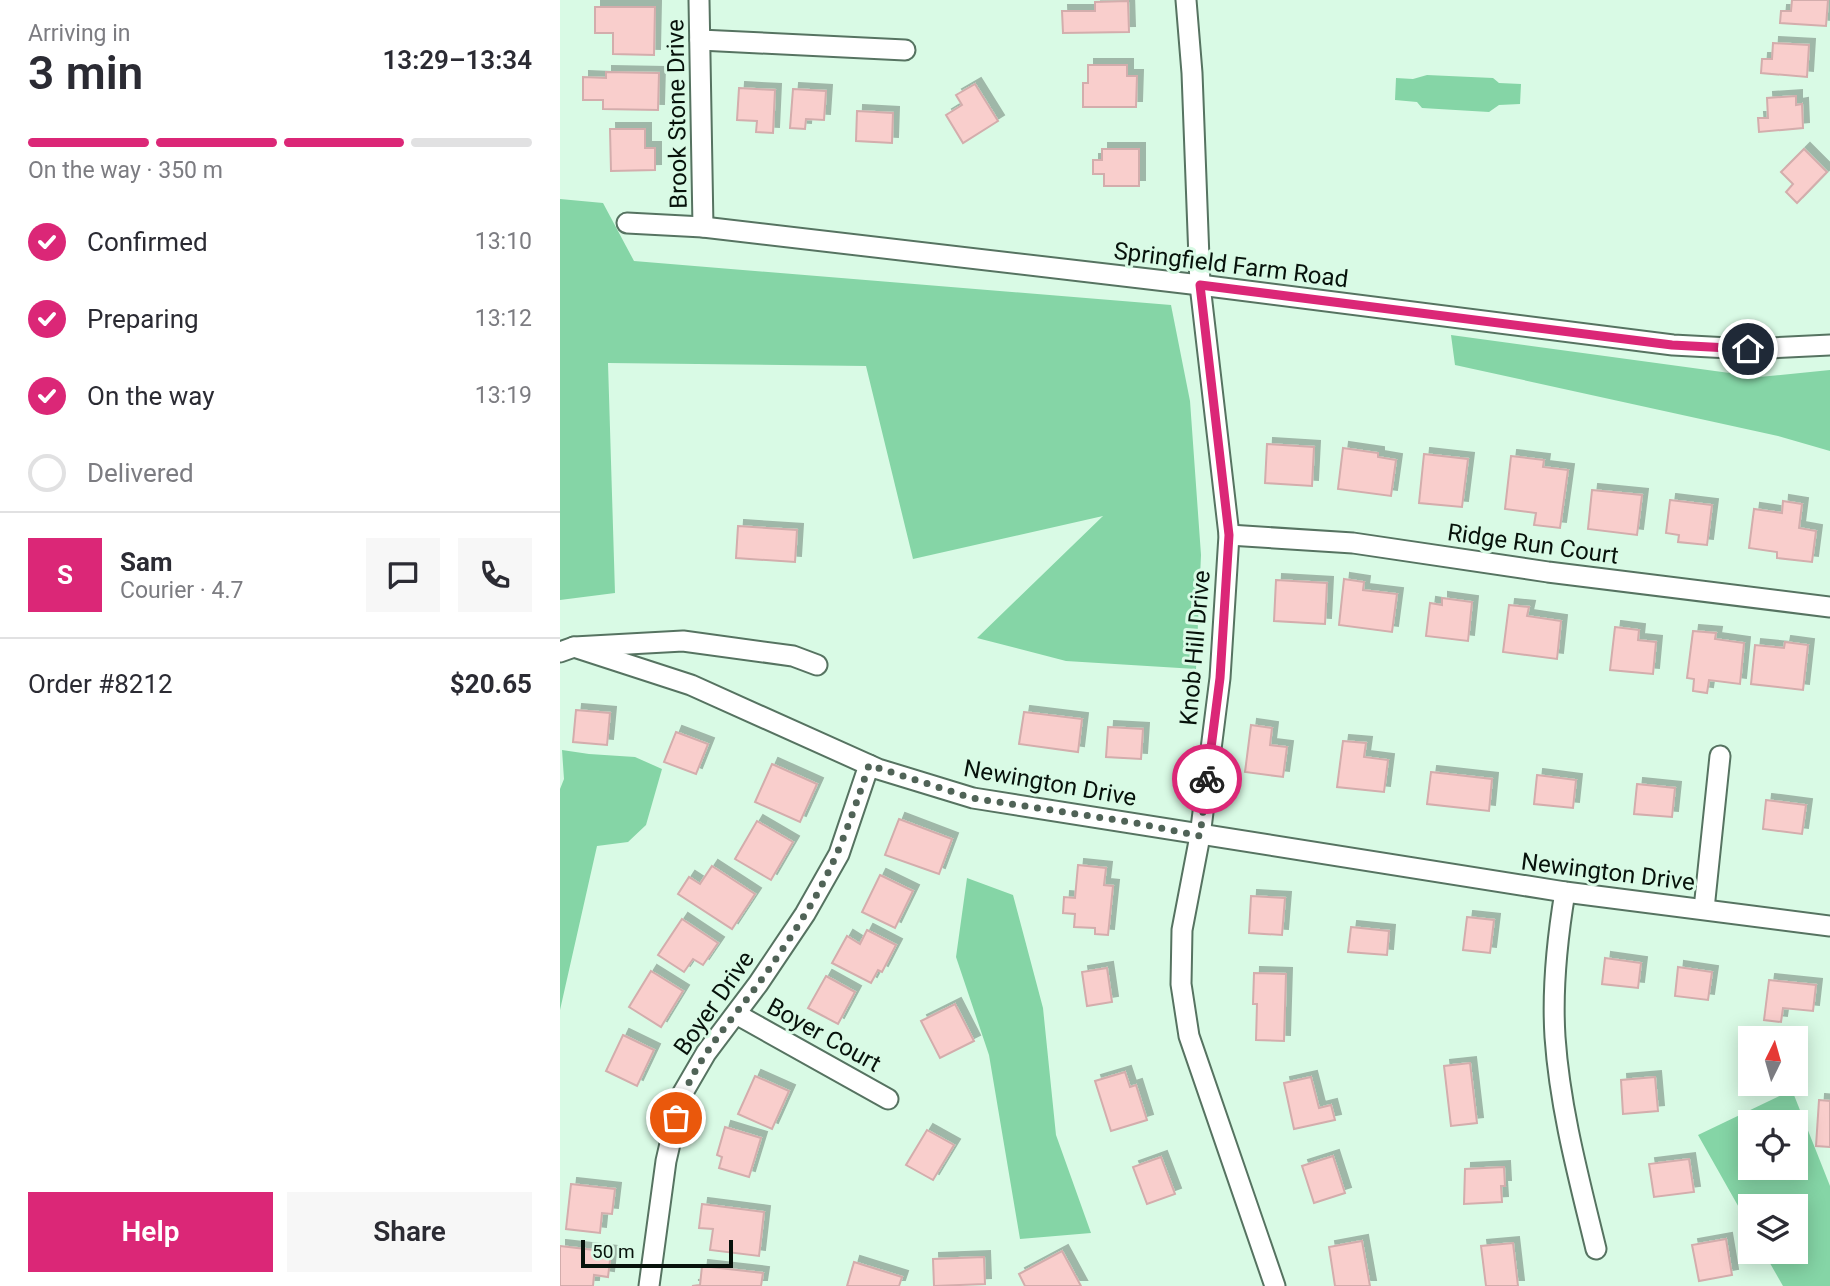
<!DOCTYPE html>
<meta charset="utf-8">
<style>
body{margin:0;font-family:Roboto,sans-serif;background:#f7f7f7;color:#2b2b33;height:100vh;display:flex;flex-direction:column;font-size:26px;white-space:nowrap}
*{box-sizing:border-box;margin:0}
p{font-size:23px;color:#7c7c81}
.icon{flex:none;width:38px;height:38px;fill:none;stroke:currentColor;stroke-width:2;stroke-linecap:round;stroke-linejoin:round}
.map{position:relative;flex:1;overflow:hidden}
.details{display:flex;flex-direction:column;background:#fff;width:560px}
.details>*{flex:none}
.needle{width:46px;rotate:5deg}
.buttons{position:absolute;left:1178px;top:1026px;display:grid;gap:14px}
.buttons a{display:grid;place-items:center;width:70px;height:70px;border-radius:0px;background:#fff;box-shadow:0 4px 18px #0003;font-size:35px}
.scale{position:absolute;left:21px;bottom:18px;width:152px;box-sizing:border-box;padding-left:7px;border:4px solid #07120b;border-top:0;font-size:19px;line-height:24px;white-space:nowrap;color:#07120b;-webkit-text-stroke:5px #d9fae5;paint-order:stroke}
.pin{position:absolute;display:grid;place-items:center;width:60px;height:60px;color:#fff;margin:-30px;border:4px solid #fff;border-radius:50%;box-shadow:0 2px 7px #0007}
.courier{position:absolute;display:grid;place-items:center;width:70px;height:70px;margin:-35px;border:5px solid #db2777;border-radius:50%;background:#fff;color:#222;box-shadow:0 2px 9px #0007}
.summary em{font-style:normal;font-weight:600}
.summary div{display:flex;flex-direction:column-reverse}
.summary{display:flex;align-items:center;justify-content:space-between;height:119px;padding:0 28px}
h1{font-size:46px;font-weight:600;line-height:52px}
.bar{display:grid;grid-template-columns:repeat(4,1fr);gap:10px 7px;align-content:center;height:84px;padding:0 28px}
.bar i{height:9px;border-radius:5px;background:#e1e1e2}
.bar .selected{background:#db2777}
.bar p{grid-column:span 4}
.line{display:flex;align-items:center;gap:18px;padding:0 28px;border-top:2px solid #e1e1e2}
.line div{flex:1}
.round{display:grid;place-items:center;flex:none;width:74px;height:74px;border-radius:0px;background:#f7f7f7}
ol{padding:0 28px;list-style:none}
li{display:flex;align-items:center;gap:21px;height:77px}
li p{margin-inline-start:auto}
li .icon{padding:7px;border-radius:50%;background:#db2777;color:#fff;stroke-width:4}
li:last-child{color:#7c7c81}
li i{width:38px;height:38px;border:4px solid #e1e1e2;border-radius:50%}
.primary-button{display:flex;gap:14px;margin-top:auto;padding:14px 28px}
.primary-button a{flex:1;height:80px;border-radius:0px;background:#db2777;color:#fff;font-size:28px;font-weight:600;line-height:80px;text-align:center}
.primary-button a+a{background:#f7f7f7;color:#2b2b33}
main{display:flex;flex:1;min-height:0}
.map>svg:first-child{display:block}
</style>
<main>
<section class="details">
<div class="summary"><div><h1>3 min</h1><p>Arriving in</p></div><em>13:29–13:34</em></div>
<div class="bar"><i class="selected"></i><i class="selected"></i><i class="selected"></i><i></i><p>On the way · 350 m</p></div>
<ol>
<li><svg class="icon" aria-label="check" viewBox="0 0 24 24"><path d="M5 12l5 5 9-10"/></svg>Confirmed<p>13:10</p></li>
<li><svg class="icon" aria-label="check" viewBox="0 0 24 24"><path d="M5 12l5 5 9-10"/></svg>Preparing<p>13:12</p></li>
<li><svg class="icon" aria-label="check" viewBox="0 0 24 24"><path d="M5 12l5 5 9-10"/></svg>On the way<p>13:19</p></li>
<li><i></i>Delivered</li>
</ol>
<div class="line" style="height:126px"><b class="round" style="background:#db2777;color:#fff">S</b><div><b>Sam</b><p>Courier · 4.7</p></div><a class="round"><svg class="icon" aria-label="chat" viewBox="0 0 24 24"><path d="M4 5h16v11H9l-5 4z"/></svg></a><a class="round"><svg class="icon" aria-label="phone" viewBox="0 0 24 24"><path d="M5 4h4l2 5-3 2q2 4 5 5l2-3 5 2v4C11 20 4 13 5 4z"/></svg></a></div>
<div class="line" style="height:91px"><div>Order #8212</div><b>$20.65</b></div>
<div class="primary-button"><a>Help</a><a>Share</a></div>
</section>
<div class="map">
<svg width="1270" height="1286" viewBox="0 0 1270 1286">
<defs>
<filter id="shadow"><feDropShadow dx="6" dy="-6" stdDeviation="0" flood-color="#0004"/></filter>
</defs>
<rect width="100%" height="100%" fill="#d9fae5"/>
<!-- green -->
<g fill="#85d5a6" fill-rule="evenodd">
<polygon points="867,75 933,78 939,83 961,84 960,104 939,105 929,112 862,108 857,102 835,100 836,78 853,79"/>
<polygon points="0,199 43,203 74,261 611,305 630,401 641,555 636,669 506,661 417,638 543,516 353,559 306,366 48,363 55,593 0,600"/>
<polygon points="891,335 1199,377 1270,370 1270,451 1218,436 895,365"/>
<polygon points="2,750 29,754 75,757 102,769 86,825 68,842 37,846 0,1010 0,789 4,779"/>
<polygon points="407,878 453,895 483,1008 496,1135 531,1233 460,1239 429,1055 396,957"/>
<path d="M1232,1090l38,96v100h-47l-20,-35h33v-45h-46v21l-52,-92zM1190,1122h46v45h-46z"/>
</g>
<!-- building -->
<g fill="#f9cecc" stroke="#d3adac" stroke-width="2" filter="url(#shadow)">
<polygon points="1232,0 1268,0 1266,26 1220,23 1221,11 1231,11"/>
<polygon points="568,1 569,32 503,33 502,11 535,11 535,2"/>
<polygon points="35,7 95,7 94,55 53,54 53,33 35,33"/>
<polygon points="1213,43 1249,45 1247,77 1201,73 1202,59 1212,59"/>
<polygon points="528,65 567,65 567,76 577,76 576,107 523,107 523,83 528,83"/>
<polygon points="46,72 99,73 98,110 43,109 43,100 23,100 23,77 46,78"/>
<polygon points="415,84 438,121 403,143 386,115 402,105 396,95"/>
<polygon points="179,88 215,90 213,133 196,132 197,121 177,120"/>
<polygon points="233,89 266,91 264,120 246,119 245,129 230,128"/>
<polygon points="1236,96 1236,105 1242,104 1243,128 1199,132 1198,118 1208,118 1207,98"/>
<polygon points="297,111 333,113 332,143 296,141"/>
<polygon points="50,129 85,129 85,148 95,148 95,170 51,171"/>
<polygon points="542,149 579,149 579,186 544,186 544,174 533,174 533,160 542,160"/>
<polygon points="1244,149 1267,172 1237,203 1226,192 1233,184 1221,172"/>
<polygon points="707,444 754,447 752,486 705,483"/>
<polygon points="783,448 818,453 818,457 836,460 831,496 778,489"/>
<polygon points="864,454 908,459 902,507 859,503"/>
<polygon points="951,456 984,460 983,467 1008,470 1000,528 974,525 976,513 945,509"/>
<polygon points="1032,490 1082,495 1077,535 1028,529"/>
<polygon points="1110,500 1152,505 1147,545 1118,542 1119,535 1106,533"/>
<polygon points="1223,501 1242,504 1239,528 1256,531 1252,562 1217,558 1217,552 1189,548 1194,509 1222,513"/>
<polygon points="178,526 237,530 235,562 176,558"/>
<polygon points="784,579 804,582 803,590 837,594 832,632 779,625"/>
<polygon points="716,580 767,583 765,624 714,621"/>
<polygon points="882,598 912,602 908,641 866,636 870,603 882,605"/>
<polygon points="949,605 969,607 967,616 1001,621 997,659 943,652"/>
<polygon points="1055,627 1079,630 1078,640 1096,642 1093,674 1050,670"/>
<polygon points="1133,631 1156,633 1155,639 1184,643 1180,684 1149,680 1147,693 1133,691 1134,679 1127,678"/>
<polygon points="1225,642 1248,645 1243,690 1191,684 1195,645 1224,648"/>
<polygon points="16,710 50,713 47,745 13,742"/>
<polygon points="464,712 522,719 518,752 459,744"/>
<polygon points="691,725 712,728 710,745 727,747 723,777 685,772"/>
<polygon points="548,727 583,729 581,759 546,757"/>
<polygon points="116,732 148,744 136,774 104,762"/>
<polygon points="783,741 806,743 804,757 828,760 824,792 777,787"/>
<polygon points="212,764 257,784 240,822 195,802"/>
<polygon points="871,772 932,779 929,811 867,804"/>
<polygon points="977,775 1016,780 1013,808 974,804"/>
<polygon points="1077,784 1115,788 1112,817 1074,814"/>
<polygon points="1206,800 1246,805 1242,834 1203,829"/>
<polygon points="339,819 392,839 379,874 325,855"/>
<polygon points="197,821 233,842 211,880 175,859"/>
<polygon points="518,865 546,868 544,885 553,886 548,935 535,934 535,928 514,927 515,914 503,913 504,897 515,898"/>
<polygon points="152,866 195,894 172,929 118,894 129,877 140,884"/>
<polygon points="320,875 353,891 335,928 302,912"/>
<polygon points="691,896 725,898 722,935 689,933"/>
<polygon points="907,917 934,920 930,953 903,950"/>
<polygon points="122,919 158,943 143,965 133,959 124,972 98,955"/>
<polygon points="791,927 829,931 827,955 788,952"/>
<polygon points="307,930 336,945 322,972 318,970 311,983 272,963 287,936 300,944"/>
<polygon points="1045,958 1081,963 1078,988 1042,984"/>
<polygon points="1118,967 1152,972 1148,1000 1115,996"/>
<polygon points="547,968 552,1002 527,1006 522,972"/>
<polygon points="91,971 123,991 101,1027 69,1007"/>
<polygon points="694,973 726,974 724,1041 696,1040 697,1004 693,1004"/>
<polygon points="266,976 295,992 278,1024 248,1008"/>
<polygon points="1209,980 1256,985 1253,1011 1223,1008 1221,1022 1204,1020"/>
<polygon points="395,1004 414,1041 380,1058 361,1021"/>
<polygon points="63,1035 94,1050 77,1086 46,1071"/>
<polygon points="910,1063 917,1123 891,1126 884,1066"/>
<polygon points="565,1072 570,1087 576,1085 587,1120 551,1131 535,1081"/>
<polygon points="195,1076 229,1091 212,1129 178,1114"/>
<polygon points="751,1077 759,1108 771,1105 775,1120 734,1129 724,1083"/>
<polygon points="1095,1077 1098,1111 1063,1114 1061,1080"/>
<polygon points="1259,1100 1270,1101 1270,1147 1256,1146"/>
<polygon points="165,1127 201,1138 189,1177 159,1168 162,1157 157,1155"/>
<polygon points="367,1130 394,1145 373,1180 346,1165"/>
<polygon points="773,1156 785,1193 754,1203 742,1166"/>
<polygon points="601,1157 615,1194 587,1204 573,1167"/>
<polygon points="1129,1159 1134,1192 1094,1197 1089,1164"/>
<polygon points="944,1167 945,1186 941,1186 942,1202 904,1204 905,1169"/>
<polygon points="11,1184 55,1189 52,1214 42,1213 40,1233 6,1229"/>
<polygon points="142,1204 204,1212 199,1256 150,1250 153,1229 139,1228"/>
<polygon points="1166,1239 1172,1275 1139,1281 1132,1245"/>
<polygon points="802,1241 810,1286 775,1286 769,1247"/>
<polygon points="953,1243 958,1286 926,1286 921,1246"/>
<polygon points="0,1246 51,1252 48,1277 34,1275 33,1286 0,1286"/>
<polygon points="502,1251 521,1286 465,1286 459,1274"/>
<polygon points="424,1257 425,1284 374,1286 373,1259"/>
<polygon points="294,1262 342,1277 339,1286 287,1286"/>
<polygon points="142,1266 203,1273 201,1286 132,1286 140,1285"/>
</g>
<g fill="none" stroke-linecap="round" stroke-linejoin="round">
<defs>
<g id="street">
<polyline points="139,0 143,227"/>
<polyline points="626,0 632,73 640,285 669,535 660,678 640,836 622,930 621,984 629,1036 715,1286"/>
<polyline points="140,40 345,50"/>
<polyline points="67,223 143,227 640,285 1113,345 1188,349 1270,345"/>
<polyline points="669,535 793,543 988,572 1270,607"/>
<polyline points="14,647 131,685 318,769 413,798 1005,892 1270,926"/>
<polyline points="0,652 14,647 123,641 233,656 257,665"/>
<path d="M1005,892c-8,48 -13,97 -10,145 5,72 24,142 41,212"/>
<polyline points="1144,909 1160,756"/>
<polyline points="176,1014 328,1099"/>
<polyline points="89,1286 106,1161 121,1096 146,1053 198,984 245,914 279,854 309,765"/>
</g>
</defs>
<!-- street casing -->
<use href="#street" stroke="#567361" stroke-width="23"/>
<!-- street -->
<use href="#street" stroke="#fff" stroke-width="19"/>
</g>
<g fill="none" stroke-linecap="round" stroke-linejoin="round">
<!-- done -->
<path stroke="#506357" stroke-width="7" stroke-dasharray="0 12.6" d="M116,1118c12,-50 50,-91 80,-131 17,-23 33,-47 48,-71 31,-49 47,-96 65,-151l103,33 164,25 64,13 7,-57"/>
<!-- route -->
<polyline stroke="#db2777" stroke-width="9" points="647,779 660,678 669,535 640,285 1112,345 1188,349"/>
</g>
<g text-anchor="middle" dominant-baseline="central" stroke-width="6" stroke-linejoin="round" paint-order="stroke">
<!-- street labels -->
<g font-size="24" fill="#07120b" stroke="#d9fae5">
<text transform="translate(117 114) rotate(-91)">Brook Stone Drive</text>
<text transform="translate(671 265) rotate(7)">Springfield Farm Road</text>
<text transform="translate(973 544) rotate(8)">Ridge Run Court</text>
<text transform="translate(635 648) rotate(-85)">Knob Hill Drive</text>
<text transform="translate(490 783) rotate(10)">Newington Drive</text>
<text transform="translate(1048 872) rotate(7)">Newington Drive</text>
<text transform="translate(154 1003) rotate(-55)">Boyer Drive</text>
<text transform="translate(264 1035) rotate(29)">Boyer Court</text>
</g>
</g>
</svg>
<div class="buttons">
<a><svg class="needle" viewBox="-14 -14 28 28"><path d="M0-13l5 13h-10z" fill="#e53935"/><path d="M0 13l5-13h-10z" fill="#7c7c81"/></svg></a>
<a><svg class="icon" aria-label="locate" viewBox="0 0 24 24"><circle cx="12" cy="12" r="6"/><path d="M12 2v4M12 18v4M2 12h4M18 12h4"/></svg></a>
<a><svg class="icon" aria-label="layers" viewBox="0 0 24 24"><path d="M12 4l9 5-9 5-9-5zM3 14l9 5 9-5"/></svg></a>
</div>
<div class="scale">50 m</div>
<div class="pin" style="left:116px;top:1118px;background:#ea580c"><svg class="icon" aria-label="bag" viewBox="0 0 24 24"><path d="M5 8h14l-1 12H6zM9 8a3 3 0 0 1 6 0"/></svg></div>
<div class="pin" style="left:1188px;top:349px;background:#1f2937"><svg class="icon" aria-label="home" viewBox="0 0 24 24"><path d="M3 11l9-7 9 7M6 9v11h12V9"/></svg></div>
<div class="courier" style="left:647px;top:779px"><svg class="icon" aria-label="bike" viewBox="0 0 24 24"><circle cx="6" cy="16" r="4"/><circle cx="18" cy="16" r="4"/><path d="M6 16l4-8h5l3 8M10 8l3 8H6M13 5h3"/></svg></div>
</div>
</main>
